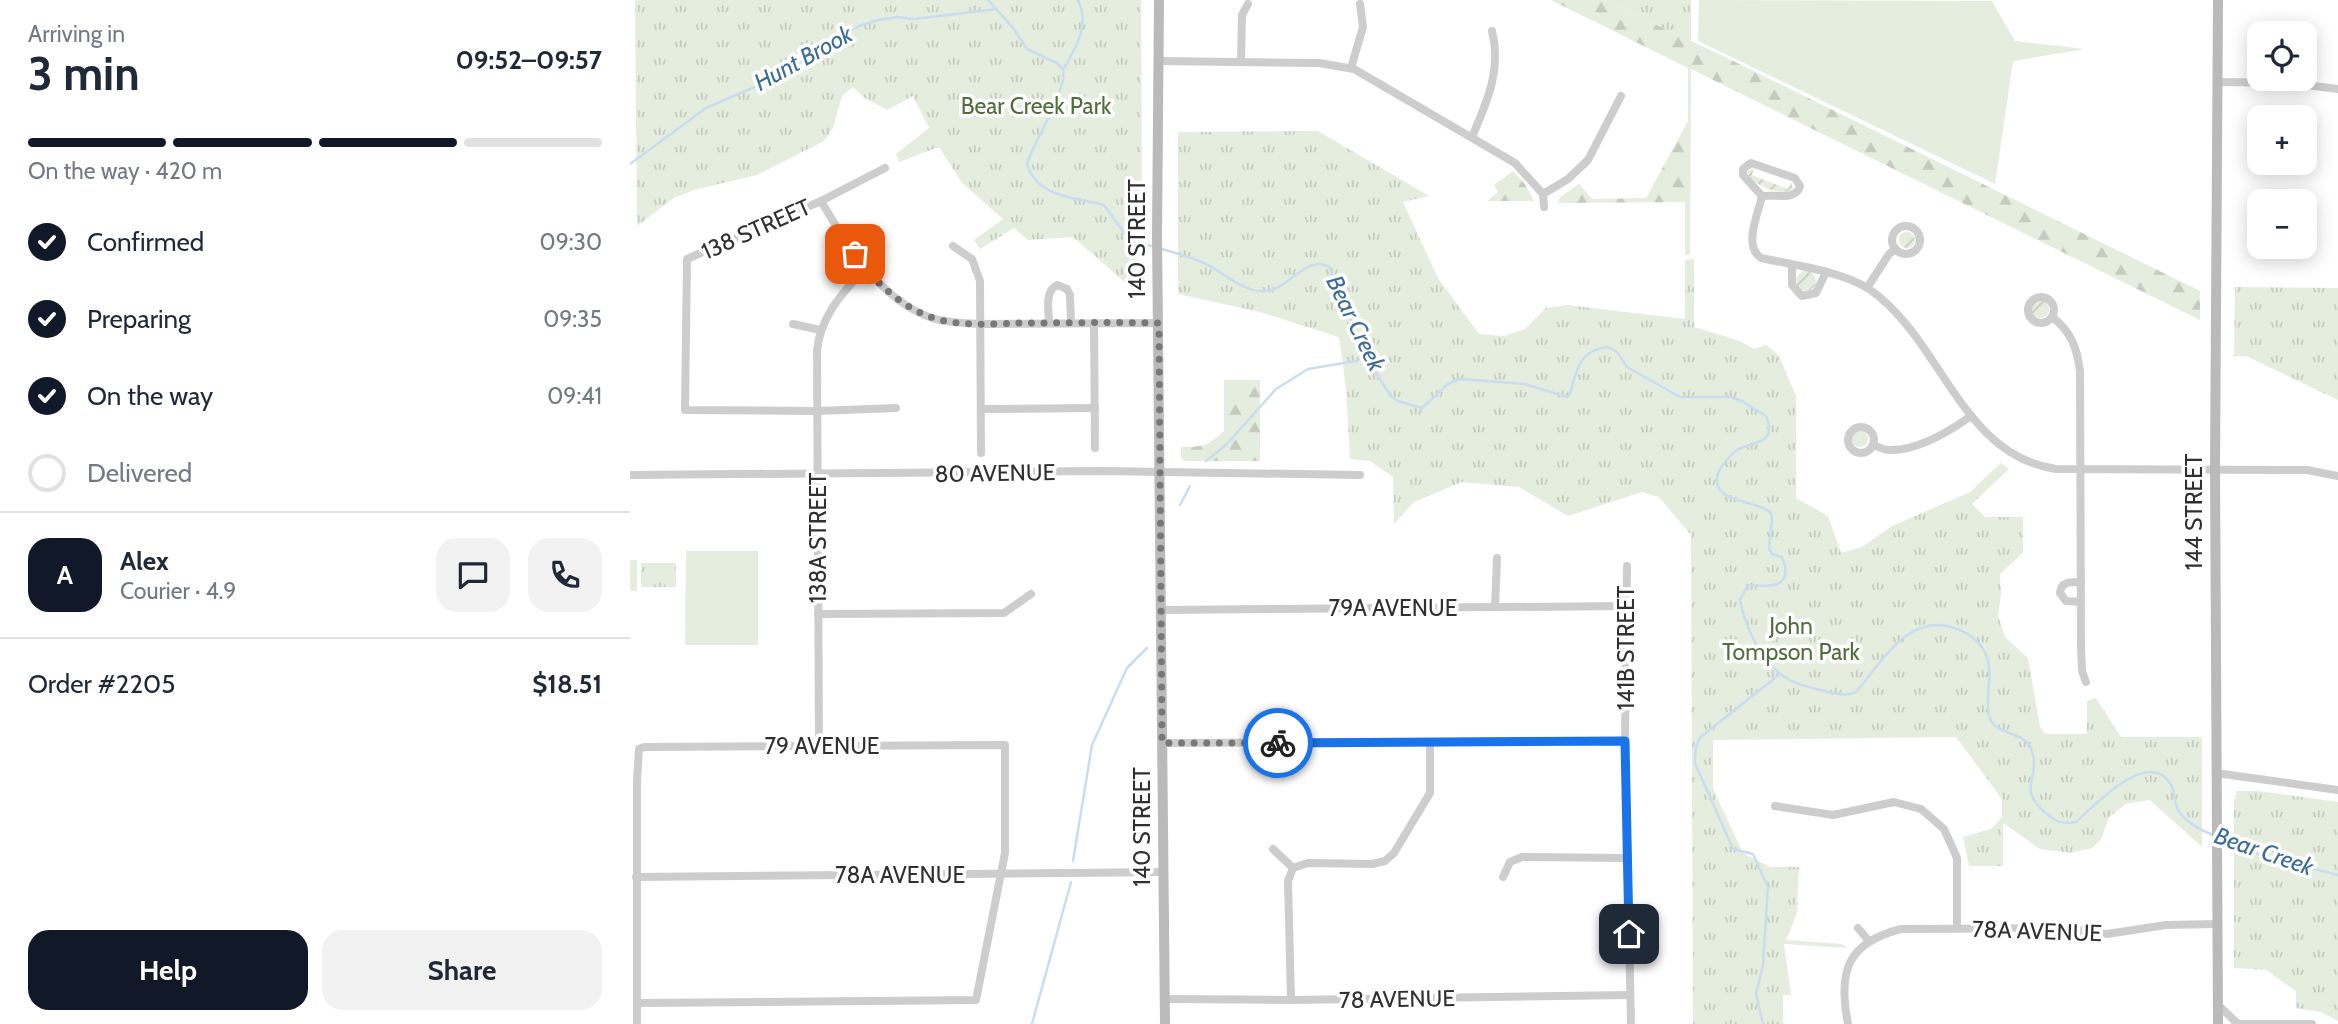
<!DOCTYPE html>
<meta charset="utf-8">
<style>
body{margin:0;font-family:Cabin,sans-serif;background:#f2f2f3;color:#1f2937;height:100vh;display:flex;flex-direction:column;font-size:26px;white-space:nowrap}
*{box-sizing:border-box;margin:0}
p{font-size:23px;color:#747a83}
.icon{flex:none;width:38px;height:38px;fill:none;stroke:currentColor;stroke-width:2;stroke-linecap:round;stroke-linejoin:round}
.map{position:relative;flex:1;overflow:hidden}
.sheet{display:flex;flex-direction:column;background:#fff;width:630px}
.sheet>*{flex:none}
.buttons{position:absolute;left:1617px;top:21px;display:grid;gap:14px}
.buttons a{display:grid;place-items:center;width:70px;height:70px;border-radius:14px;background:#fff;box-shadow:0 4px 18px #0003;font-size:35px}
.pin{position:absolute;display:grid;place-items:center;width:60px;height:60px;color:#fff;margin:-30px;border-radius:14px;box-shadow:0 4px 10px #0006}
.courier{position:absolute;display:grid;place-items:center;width:70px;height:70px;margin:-35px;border:5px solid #1a73e8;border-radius:50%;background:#fff;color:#222;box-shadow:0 2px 9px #0007}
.overview em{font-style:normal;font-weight:700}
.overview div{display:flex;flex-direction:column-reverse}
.overview{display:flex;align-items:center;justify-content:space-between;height:119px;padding:0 28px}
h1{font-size:46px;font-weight:700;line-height:52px}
.bar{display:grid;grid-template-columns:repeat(4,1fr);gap:10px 7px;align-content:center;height:84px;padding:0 28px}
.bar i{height:9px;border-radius:5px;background:#e0e1e3}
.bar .on{background:#111827}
.bar p{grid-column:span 4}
.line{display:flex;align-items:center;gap:18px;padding:0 28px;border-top:2px solid #e0e1e3}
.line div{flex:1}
.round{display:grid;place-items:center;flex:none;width:74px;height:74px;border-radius:21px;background:#f2f2f3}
ol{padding:0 28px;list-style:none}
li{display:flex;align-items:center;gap:21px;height:77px}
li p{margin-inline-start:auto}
li .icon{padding:7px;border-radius:50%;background:#111827;color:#fff;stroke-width:4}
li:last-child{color:#747a83}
li i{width:38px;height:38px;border:4px solid #e0e1e3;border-radius:50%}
.primary-button{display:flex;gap:14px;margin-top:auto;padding:14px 28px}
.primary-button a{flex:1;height:80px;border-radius:21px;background:#111827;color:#fff;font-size:28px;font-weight:700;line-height:80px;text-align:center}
.primary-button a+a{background:#f2f2f3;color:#1f2937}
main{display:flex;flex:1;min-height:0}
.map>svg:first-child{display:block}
</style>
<main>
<section class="sheet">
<div class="overview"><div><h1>3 min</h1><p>Arriving in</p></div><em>09:52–09:57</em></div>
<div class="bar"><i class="on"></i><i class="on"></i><i class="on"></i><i></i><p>On the way · 420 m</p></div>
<ol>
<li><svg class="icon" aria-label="check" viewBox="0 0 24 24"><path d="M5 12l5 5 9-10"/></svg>Confirmed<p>09:30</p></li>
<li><svg class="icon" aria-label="check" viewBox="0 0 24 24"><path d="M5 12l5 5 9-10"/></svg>Preparing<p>09:35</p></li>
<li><svg class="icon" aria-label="check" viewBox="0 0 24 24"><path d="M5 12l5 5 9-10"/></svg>On the way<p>09:41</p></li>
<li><i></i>Delivered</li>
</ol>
<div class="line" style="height:126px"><b class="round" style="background:#111827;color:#fff">A</b><div><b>Alex</b><p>Courier · 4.9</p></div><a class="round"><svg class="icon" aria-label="chat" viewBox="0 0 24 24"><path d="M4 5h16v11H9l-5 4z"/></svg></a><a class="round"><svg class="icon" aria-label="phone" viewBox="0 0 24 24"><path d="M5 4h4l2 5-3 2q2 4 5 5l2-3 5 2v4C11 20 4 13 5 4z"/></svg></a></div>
<div class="line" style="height:91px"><div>Order #2205</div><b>$18.51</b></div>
<div class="primary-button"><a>Help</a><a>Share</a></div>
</section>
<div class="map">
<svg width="1708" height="1024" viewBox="0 0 1708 1024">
<defs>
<pattern id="forest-firs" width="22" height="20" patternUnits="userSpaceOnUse" patternTransform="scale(1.75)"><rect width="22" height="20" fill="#e5edde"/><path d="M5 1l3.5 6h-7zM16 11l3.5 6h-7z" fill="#c5ccbf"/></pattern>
<pattern id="park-tufts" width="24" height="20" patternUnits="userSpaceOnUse" patternTransform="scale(1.75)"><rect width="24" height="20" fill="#e5edde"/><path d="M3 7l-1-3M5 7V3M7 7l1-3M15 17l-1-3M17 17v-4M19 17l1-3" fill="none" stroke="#c5ccbf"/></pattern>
<pattern id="garden-furrows" width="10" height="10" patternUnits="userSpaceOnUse" patternTransform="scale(1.75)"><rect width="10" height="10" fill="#e5edde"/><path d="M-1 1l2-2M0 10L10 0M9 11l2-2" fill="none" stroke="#c5ccbf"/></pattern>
</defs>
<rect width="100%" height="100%" fill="#fff"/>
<!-- grass -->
<g fill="#e5edde">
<polygon points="1069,0 1362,1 1385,41 1455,49 1383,61 1365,184 1068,41"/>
<circle cx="1230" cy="439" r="8"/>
<polygon points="56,551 128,551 128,645 55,645"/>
<rect x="0" y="560" width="7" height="31"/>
</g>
<!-- forest -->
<g fill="url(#forest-firs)">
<polygon points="921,0 974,0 1095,57 1570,291 1570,320 1061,69 1060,255 1055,255 1055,202 928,203 930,197 949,184 962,199 1016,198 1058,121 1058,68"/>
<polygon points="883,171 895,184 904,201 857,201 868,192 864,185"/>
<path d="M594,380h36v81h-75l-4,-3v-11c22,0 27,-1 43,-16z"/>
</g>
<!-- park -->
<g fill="url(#park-tufts)">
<polygon points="5,0 511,0 512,193 506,224 507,293 443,237 398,240 384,228 350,249 344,240 373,219 332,183 309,147 269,162 266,154 299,128 283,96 257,110 233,97 223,87 212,96 203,128 194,141 127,175 64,190 44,198 7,226"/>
<polygon points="974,0 1061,0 1061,41"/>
<polygon points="688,131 799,196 773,202 808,278 849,334 874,336 895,329 916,308 937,305 1055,319 1055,260 1064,259 1064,327 1110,341 1124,349 1136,345 1149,356 1166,396 1166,498 1198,516 1211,553 1232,547 1262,526 1340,492 1371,463 1379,469 1342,504 1355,517 1393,517 1393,553 1370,574 1371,595 1368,616 1375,637 1398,658 1410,727 1415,734 1457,734 1457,701 1466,698 1491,737 1572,737 1572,847 1520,800 1496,804 1479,817 1471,840 1462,848 1441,853 1410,849 1373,823 1373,866 1339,866 1333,837 1361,829 1372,817 1372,799 1326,737 1083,740 1083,789 1113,853 1140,867 1169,867 1167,913 1156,940 1212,944 1217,948 1154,944 1161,995 1153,995 1153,1024 1063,1024 1061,535 1029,497 1012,492 938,516 889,487 832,482 784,502 764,524 763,477 740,461 720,459 716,388 709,337 630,312 548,294 548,132"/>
<polygon points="1605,287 1708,288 1708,400 1616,356 1604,356"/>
<rect x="11" y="563" width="35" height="24"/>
<polygon points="1606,791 1629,791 1708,802 1708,1021 1691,1012 1666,1008 1666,991 1636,970 1604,968 1604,799 1606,799"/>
</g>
<!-- garden -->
<g fill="url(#garden-furrows)">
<path d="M1124,168l-2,7 36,14 3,-7 2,7c-12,8 -40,-3 -46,-17z"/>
<circle cx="1277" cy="240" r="8"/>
<circle cx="1176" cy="281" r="10"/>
<circle cx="1410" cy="309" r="9"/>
</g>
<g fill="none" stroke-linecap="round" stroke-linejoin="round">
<!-- stream -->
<g stroke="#caddee" stroke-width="2.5">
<path d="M358,0l25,28 14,21 30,14 6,6c4,24 -29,71 -36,95 10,34 48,33 77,41l27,37 21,4"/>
<path d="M434,68c13,-22 26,-43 14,-68"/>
<polyline points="0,164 76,108 145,78 229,26 248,20 267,17 284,19 367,9"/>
<path d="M532,249c14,4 28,8 42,14 20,9 40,31 63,28 21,-2 41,-37 62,-24l37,90 24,38 8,6 24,7 26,-24 12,-5 65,5 42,13 3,-3c6,-23 9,-44 38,-47l9,5 10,15 53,30h50l12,4 24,15c12,28 -12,25 -29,34 -6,3 -10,11 -15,16 -3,5 -6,9 -5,15 1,23 41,19 54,32l1,7 -3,29 3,5 10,3c13,32 -13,30 -34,28l-8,15c5,28 23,65 48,79 10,6 21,8 32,11 13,3 25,8 37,1 25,-30 54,-81 100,-62 14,5 24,13 30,28 6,18 -2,40 2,59 6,21 37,14 43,35 9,29 -17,37 15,63 9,8 16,10 29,8 18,-16 71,-74 94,-39 5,7 4,15 6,22 4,14 24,25 37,30"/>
<polyline points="576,461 597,444 646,389 678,369 726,361 736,357"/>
<polyline points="550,505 560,486"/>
<polyline points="1589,838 1631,855 1708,875"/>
<polyline points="443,861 462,745 497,668 517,648"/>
<polyline points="402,1024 441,882"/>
<path d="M1133,1024l-7,-30 7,-29 5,-78 -15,-33 -20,-5 -38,-86c0,-11 0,-19 7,-27l78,-62"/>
</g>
<!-- minor -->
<g stroke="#cdcdcd" stroke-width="8">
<polyline points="530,61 689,63 724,69 885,163 913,194 914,207"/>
<polyline points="611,62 612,15 618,4"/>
<polyline points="721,68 733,27 730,4"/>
<polyline points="1588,82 1660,83 1708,89"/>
<path d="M842,137c15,-35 30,-68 20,-106"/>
<path d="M1121,163l44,15 5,8c-4,15 -24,8 -38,10l-19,-21v-6z"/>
<polyline points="255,168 191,201 57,259 55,410 187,411 266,408"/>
<polyline points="913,194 938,179 958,160 991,96"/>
<path d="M1132,196c-4,18 -19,50 -1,62 32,7 80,13 108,31 73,50 91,166 187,180l251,1 31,6"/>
<path d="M191,201c25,43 60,100 111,117 15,5 32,5 48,6l179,-1"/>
<circle cx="1276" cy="240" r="14"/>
<polyline points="323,246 342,259 350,281 351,453"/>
<polyline points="1162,265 1162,285 1172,296 1186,293 1196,272"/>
<polyline points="1237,288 1259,254 1266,249"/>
<circle cx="1411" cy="310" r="13"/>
<path d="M1422,317c19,14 25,31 28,54l1,277 1,23 4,11"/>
<path d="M419,323c0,-13 -5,-31 8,-38l10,4 3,6 1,28"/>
<polyline points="464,323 465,448"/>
<polyline points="163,324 190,330"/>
<polyline points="351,409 465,408"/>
<circle cx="1231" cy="440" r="13"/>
<path d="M1243,445c5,2 11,5 16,5 28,1 61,-19 82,-34"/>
<polyline points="0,475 472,471 730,475"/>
<polyline points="997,566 995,741 1001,1024"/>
<path d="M1451,582c-10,0 -20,-1 -21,11l6,8 15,1"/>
<polyline points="865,607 867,558"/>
<polyline points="531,610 996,606"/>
<polyline points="188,614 374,613 401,594"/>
<polyline points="532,743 995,741"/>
<path d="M189,746l-2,-396c4,-35 25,-56 48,-82"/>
<polyline points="1586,773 1708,790"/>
<polyline points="1145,806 1203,815 1264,802 1291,809 1314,829 1327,858 1327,928"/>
<polyline points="643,849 663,868"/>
<polyline points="6,877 533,872"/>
<polyline points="873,877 880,862 892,857 998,858"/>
<polyline points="1228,928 1238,940"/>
<polyline points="534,999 661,1000 1000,995"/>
<polyline points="661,1000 658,881 663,868 678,863 742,864 755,861 764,853 800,793 800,743"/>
<polyline points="7,1003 346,1000 375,853 375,745 14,747 9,749 7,781 7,1024"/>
<polyline points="1588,1005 1607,1023"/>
<path d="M1218,1024c-10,-52 -2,-81 53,-95l163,-1 43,6 59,-9 51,-1"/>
<polyline points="1605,1024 1682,1024"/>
</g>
<!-- secondary -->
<g stroke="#bababa" stroke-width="10">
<polyline points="529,0 527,236 535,1024"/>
<polyline points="1588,1024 1585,468 1588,0"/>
</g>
</g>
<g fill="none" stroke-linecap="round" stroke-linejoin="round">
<!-- done -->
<path stroke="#787878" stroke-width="7" stroke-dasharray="0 12.6" d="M225,254c17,25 44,51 73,62 27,11 61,8 91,7 46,0 93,-1 140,0l3,420h116"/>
<!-- route -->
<polyline stroke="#1a73e8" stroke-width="9" points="648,743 995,741 999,934"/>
</g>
<g text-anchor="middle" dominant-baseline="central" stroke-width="7" stroke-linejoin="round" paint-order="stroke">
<!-- park labels -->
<g font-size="23" fill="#506e3c" stroke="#fff">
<text x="406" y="106">Bear Creek Park</text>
<text x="1161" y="626">John<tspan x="1161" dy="26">Tompson Park</tspan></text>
</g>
<!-- street labels -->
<g font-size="23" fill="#303030" stroke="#fff">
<text transform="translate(126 229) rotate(-24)">138 STREET</text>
<text transform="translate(507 239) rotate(-90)">140 STREET</text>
<text transform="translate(365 473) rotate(-1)">80 AVENUE</text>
<text transform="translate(1564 512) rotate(-90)">144 STREET</text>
<text transform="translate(188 538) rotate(-90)">138A STREET</text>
<text x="763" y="608">79A AVENUE</text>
<text transform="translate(996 648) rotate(-90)">141B STREET</text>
<text x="192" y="746">79 AVENUE</text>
<text transform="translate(512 827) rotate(-90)">140 STREET</text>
<text x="270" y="875">78A AVENUE</text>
<text transform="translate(1407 931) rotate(2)">78A AVENUE</text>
<text transform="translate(767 999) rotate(-1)">78 AVENUE</text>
</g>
<!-- water labels -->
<g font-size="24" font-style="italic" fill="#3b6d96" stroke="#fff">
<text transform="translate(173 58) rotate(-29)">Hunt Brook</text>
<text transform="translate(726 323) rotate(64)">Bear Creek</text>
<text transform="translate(1634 851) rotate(19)">Bear Creek</text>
</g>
</g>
</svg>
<div class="buttons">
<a><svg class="icon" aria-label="locate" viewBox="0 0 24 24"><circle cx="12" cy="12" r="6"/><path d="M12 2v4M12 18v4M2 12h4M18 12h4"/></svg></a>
<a>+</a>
<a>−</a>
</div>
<div class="pin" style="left:225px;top:254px;background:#ea580c"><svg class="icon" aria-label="bag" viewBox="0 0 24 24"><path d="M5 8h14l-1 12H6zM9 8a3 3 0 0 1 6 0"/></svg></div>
<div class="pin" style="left:999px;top:934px;background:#1f2937"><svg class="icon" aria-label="home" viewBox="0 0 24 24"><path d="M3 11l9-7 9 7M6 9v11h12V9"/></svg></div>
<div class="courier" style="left:648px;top:743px"><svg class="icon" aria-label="bike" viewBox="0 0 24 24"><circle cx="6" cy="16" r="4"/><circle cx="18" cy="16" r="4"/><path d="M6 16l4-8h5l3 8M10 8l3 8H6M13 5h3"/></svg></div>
</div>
</main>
